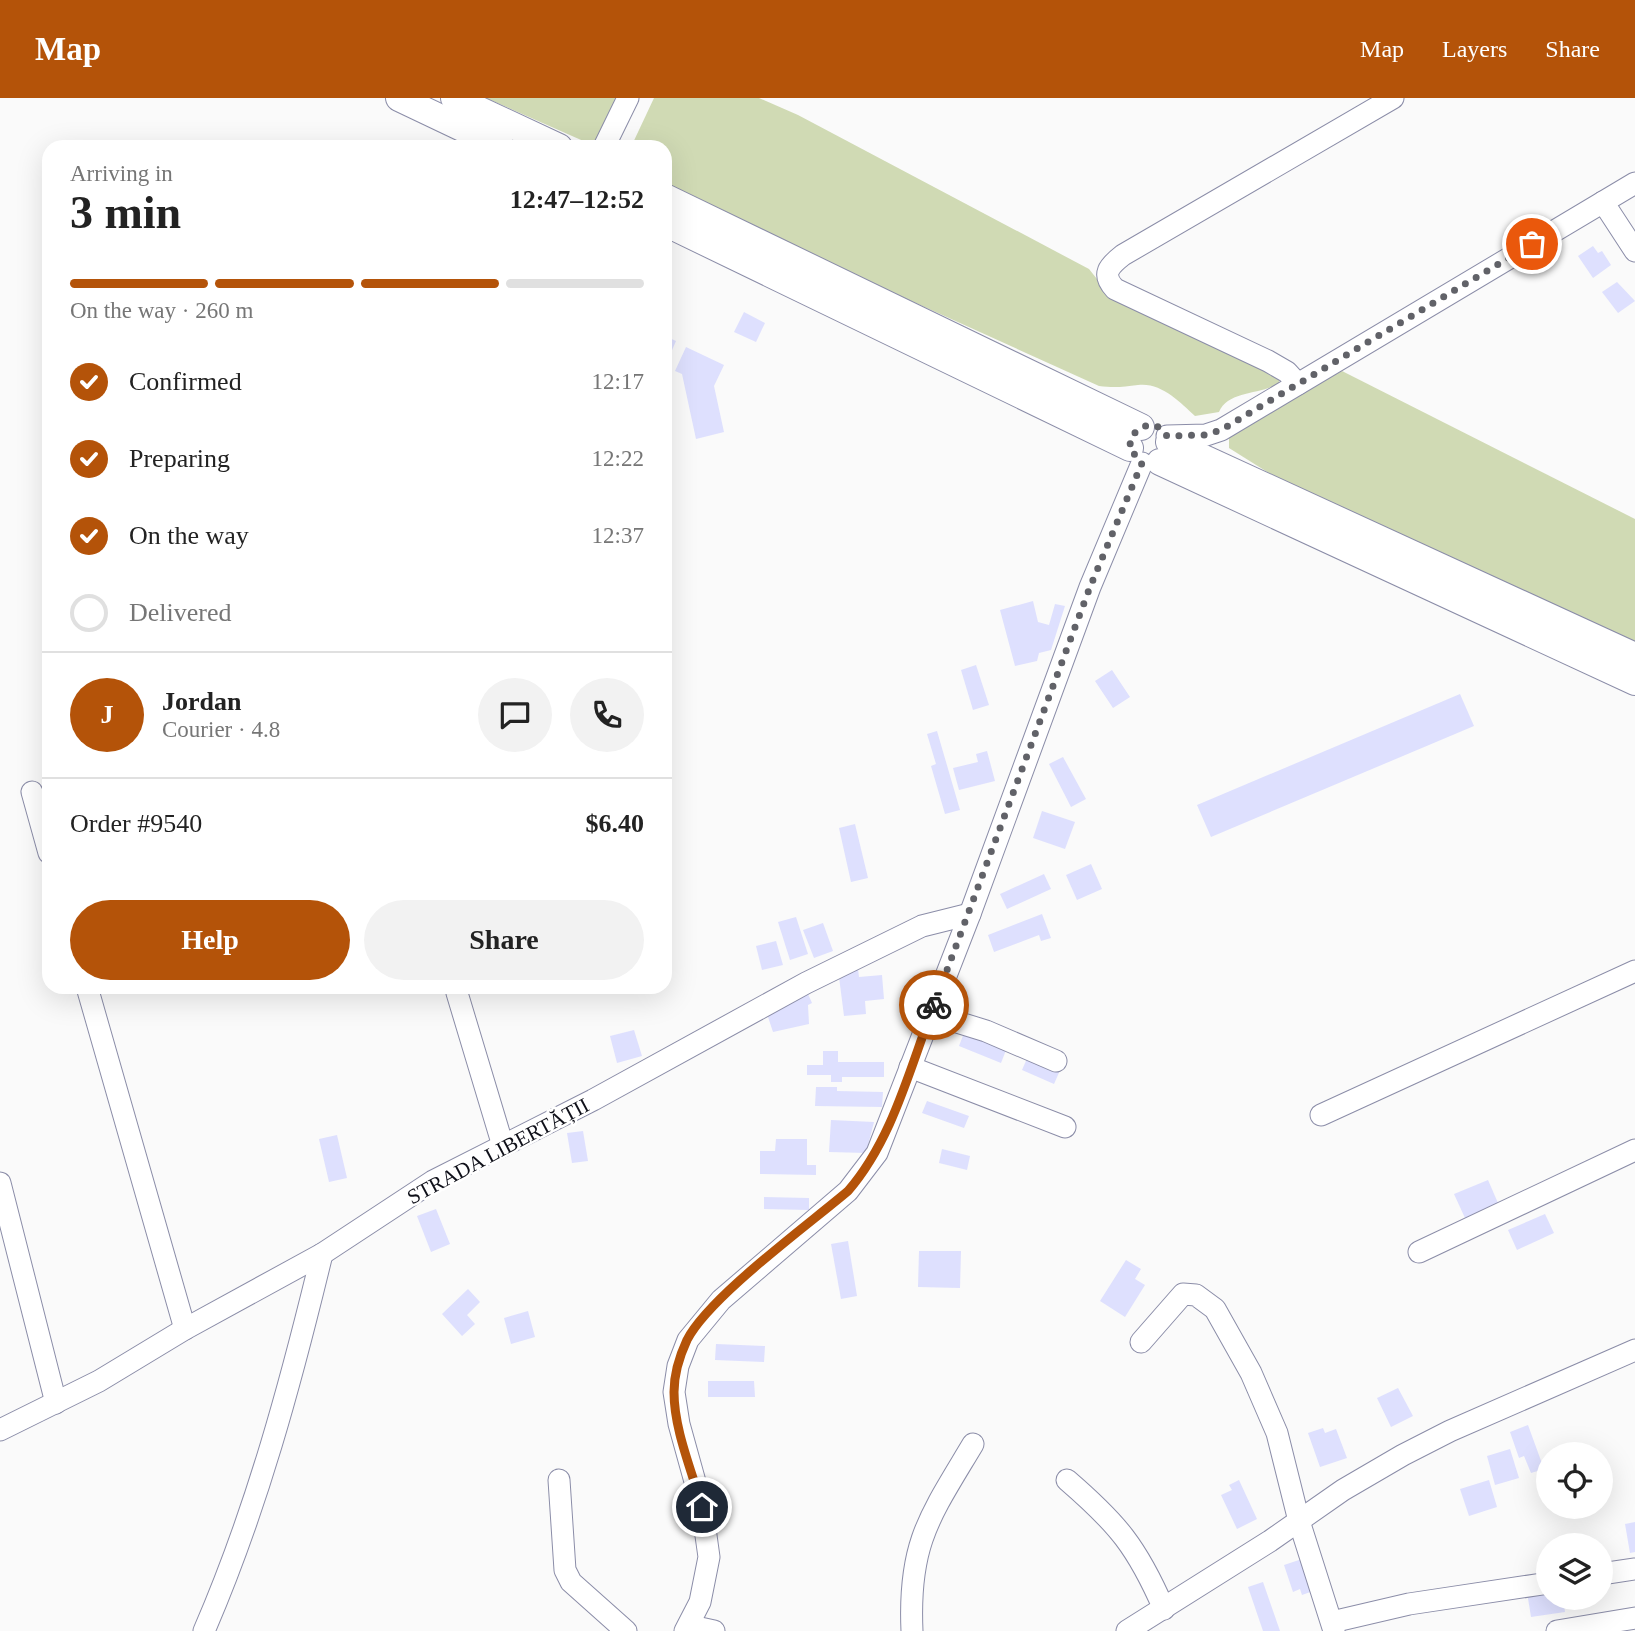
<!DOCTYPE html>
<meta charset="utf-8">
<style>
body{margin:0;font-family:"Times New Roman",serif;background:#f2f2f2;color:#222;height:100vh;display:flex;flex-direction:column;font-size:26px;white-space:nowrap}
*{box-sizing:border-box;margin:0}
p{font-size:23px;color:#767676}
.icon{flex:none;width:38px;height:38px;fill:none;stroke:currentColor;stroke-width:2;stroke-linecap:round;stroke-linejoin:round}
.map{position:relative;flex:1;overflow:hidden}
.drawer{position:absolute;left:42px;top:42px;width:630px;height:854px;display:flex;flex-direction:column;background:#fff;border-radius:21px;box-shadow:0 7px 28px #0002}
.drawer>*{flex:none}
.fabs{position:absolute;left:1536px;top:1344px;display:grid;gap:14px}
.fabs a{display:grid;place-items:center;width:77px;height:77px;border-radius:50%;background:#fff;box-shadow:0 7px 28px #0002;font-size:35px}
.pin{position:absolute;display:grid;place-items:center;width:60px;height:60px;color:#fff;margin:-30px;border:4px solid #fff;border-radius:50%;box-shadow:0 2px 7px #0007}
.courier{position:absolute;display:grid;place-items:center;width:70px;height:70px;margin:-35px;border:5px solid #b45309;border-radius:50%;background:#fff;color:#222;box-shadow:0 2px 9px #0007}
.head em{font-style:normal;font-weight:600}
.head div{display:flex;flex-direction:column-reverse}
.head{display:flex;align-items:center;justify-content:space-between;height:119px;padding:0 28px}
h1{font-size:46px;font-weight:600;line-height:52px}
.bar{display:grid;grid-template-columns:repeat(4,1fr);gap:10px 7px;align-content:center;height:84px;padding:0 28px}
.bar i{height:9px;border-radius:5px;background:#e0e0e0}
.bar .on{background:#b45309}
.bar p{grid-column:span 4}
.line{display:flex;align-items:center;gap:18px;padding:0 28px;border-top:2px solid #e0e0e0}
.line div{flex:1}
.round{display:grid;place-items:center;flex:none;width:74px;height:74px;border-radius:37px;background:#f2f2f2}
ol{padding:0 28px;list-style:none}
li{display:flex;align-items:center;gap:21px;height:77px}
li p{margin-inline-start:auto}
li .icon{padding:7px;border-radius:50%;background:#b45309;color:#fff;stroke-width:4}
li:last-child{color:#767676}
li i{width:38px;height:38px;border:4px solid #e0e0e0;border-radius:50%}
.action{display:flex;gap:14px;margin-top:auto;padding:14px 28px}
.action a{flex:1;height:80px;border-radius:42px;background:#b45309;color:#fff;font-size:28px;font-weight:600;line-height:80px;text-align:center}
.action a+a{background:#f2f2f2;color:#222}
header{display:flex;align-items:center;gap:42px;box-sizing:border-box;height:98px;padding:0 35px;background:#b45309;color:#fff}
header strong{font-size:33px}
nav{display:flex;gap:38px;margin-inline-start:auto;font-size:24px}
.map>svg:first-child{display:block}
</style>
<header>
<strong>Map</strong>
<nav><a>Map</a><a>Layers</a><a>Share</a></nav>
</header>
<div class="map">
<svg width="1635" height="1533" viewBox="0 0 1635 1533">
<rect width="100%" height="100%" fill="#fafafa"/>
<!-- green -->
<g fill="#d0dab4">
<polygon points="486,0 623,0 597,49"/>
<path d="M654,0h105l39,17 291,154 12,15 178,93v6c-18,12 -51,7 -60,29l-24,4c-15,-14 -34,-34 -57,-31 -15,2 -24,3 -39,1l-296,-134 -138,-69v-36h-34z"/>
<polygon points="1342,273 1635,421 1635,549 1280,382 1229,350 1229,338 1300,293"/>
</g>
<!-- building -->
<g fill="#dee0fe">
<polygon points="1593,148 1598,155 1602,153 1611,167 1593,180 1578,158"/>
<polygon points="1617,184 1635,203 1618,215 1602,194"/>
<polygon points="744,214 765,225 756,244 734,234"/>
<polygon points="665,238 676,243 665,268"/>
<polygon points="686,249 724,267 714,288 724,334 696,341 682,276 675,273"/>
<polygon points="1033,503 1038,524 1049,527 1055,506 1065,508 1051,552 1039,555 1037,563 1015,568 1000,512"/>
<polygon points="976,567 989,607 973,612 961,572"/>
<polygon points="1112,572 1130,599 1113,610 1095,583"/>
<polygon points="1460,596 1474,628 1211,739 1197,707"/>
<polygon points="937,633 960,712 945,716 931,668 936,666 927,636"/>
<polygon points="987,653 995,683 959,692 953,670 978,664 976,656"/>
<polygon points="1063,659 1086,701 1071,709 1049,666"/>
<polygon points="1042,713 1075,724 1065,751 1033,740"/>
<polygon points="855,726 868,780 851,784 839,730"/>
<polygon points="1091,766 1102,791 1077,802 1066,777"/>
<polygon points="1044,776 1051,791 1007,811 1000,796"/>
<polygon points="1042,816 1051,840 1041,843 1039,837 994,854 988,837"/>
<polygon points="796,819 808,856 790,862 778,824"/>
<polygon points="823,825 833,853 814,860 803,832"/>
<polygon points="776,843 783,867 762,872 756,848"/>
<polygon points="858,871 859,879 882,877 884,901 865,903 866,916 844,918 839,879"/>
<polygon points="808,896 812,905 808,907 809,926 773,934 767,916"/>
<polygon points="966,930 1008,947 1001,965 959,948"/>
<polygon points="634,932 642,958 617,965 610,938"/>
<polygon points="823,953 838,953 838,964 884,964 884,979 842,979 842,984 831,984 831,977 807,977 807,967 823,967"/>
<polygon points="1029,956 1061,970 1054,986 1022,972"/>
<polygon points="816,989 837,989 837,993 883,994 882,1009 815,1008"/>
<polygon points="927,1003 969,1018 964,1030 922,1015"/>
<polygon points="831,1022 874,1024 866,1055 829,1054"/>
<polygon points="583,1033 588,1063 572,1065 567,1035"/>
<polygon points="337,1037 347,1080 329,1084 319,1041"/>
<polygon points="776,1041 807,1041 807,1067 816,1067 816,1077 760,1076 760,1053 775,1053"/>
<polygon points="942,1051 970,1058 967,1072 939,1065"/>
<polygon points="1488,1082 1498,1105 1465,1120 1454,1096"/>
<polygon points="764,1099 809,1100 809,1112 764,1111"/>
<polygon points="436,1111 450,1146 431,1154 417,1118"/>
<polygon points="1545,1116 1554,1135 1517,1152 1508,1132"/>
<polygon points="848,1143 857,1198 841,1201 831,1146"/>
<polygon points="919,1153 961,1153 960,1190 918,1189"/>
<polygon points="1126,1162 1141,1171 1135,1181 1145,1187 1125,1219 1100,1203"/>
<polygon points="468,1191 480,1204 467,1217 475,1226 462,1238 442,1216"/>
<polygon points="528,1213 535,1239 511,1246 504,1220"/>
<polygon points="716,1246 765,1248 764,1264 715,1262"/>
<polygon points="708,1283 754,1283 755,1299 708,1299"/>
<polygon points="1398,1290 1413,1318 1391,1329 1377,1300"/>
<polygon points="1528,1327 1544,1371 1531,1375 1524,1358 1519,1360 1510,1334"/>
<polygon points="1323,1330 1325,1335 1336,1331 1347,1360 1320,1369 1308,1335"/>
<polygon points="1510,1351 1519,1380 1495,1387 1487,1358"/>
<polygon points="1239,1382 1257,1421 1237,1431 1221,1397 1232,1392 1229,1387"/>
<polygon points="1489,1382 1497,1409 1469,1418 1460,1391"/>
<polygon points="1635,1424 1635,1454 1630,1455 1625,1426"/>
<polygon points="1305,1460 1316,1492 1302,1497 1300,1491 1293,1494 1284,1467"/>
<polygon points="1263,1484 1280,1533 1263,1533 1248,1489"/>
<polygon points="1549,1492 1549,1500 1563,1500 1565,1514 1531,1519 1527,1494"/>
</g>
<g fill="none" stroke-linecap="round" stroke-linejoin="round">
<defs>
<g id="minor">
<polyline points="604,49 628,0"/>
<polyline points="1603,104 1635,153"/>
<path d="M1298,286l-11,-12 -19,-11 -153,-72c-14,-15 -6,-23 8,-34l270,-157"/>
<polyline points="1167,338 1206,337 1221,332 1635,85"/>
<polyline points="32,694 49,755"/>
<polyline points="87,889 185,1231"/>
<polyline points="457,895 503,1048"/>
<polyline points="931,916 986,933 1056,963"/>
<polyline points="910,969 1065,1029"/>
<polyline points="1321,1017 1635,873"/>
<polyline points="0,1085 56,1305"/>
<polyline points="1419,1154 1635,1052"/>
<polyline points="1141,1244 1183,1196 1196,1197 1215,1211 1251,1275 1277,1335 1299,1423 1334,1533"/>
<polyline points="0,1332 99,1283 185,1231 322,1156 433,1083 593,1002 806,885 922,828 970,816"/>
<polyline points="559,1382 565,1472 571,1484 626,1533"/>
<path d="M1067,1382c51,44 70,67 97,129"/>
<polyline points="1601,1476 1635,1471"/>
<polyline points="1332,1524 1409,1506 1549,1485"/>
<polyline points="691,1528 714,1533"/>
<path d="M204,1533c53,-122 87,-249 118,-377"/>
<polyline points="685,1533 700,1504 709,1459 702,1409 679,1326 674,1294 678,1268 688,1242 721,1202 848,1093 877,1055 970,816 1090,489 1142,365"/>
<path d="M912,1533c-4,-88 18,-115 61,-187"/>
<polyline points="1127,1533 1270,1443 1343,1392 1403,1357 1450,1333 1635,1252"/>
<polyline points="1557,1533 1635,1520"/>
</g>
<g id="major">
<polyline points="399,0 502,49"/>
<polyline points="454,0 559,49"/>
<polyline points="665,99 1141,329"/>
<polyline points="665,125 1130,350"/>
<polyline points="1169,344 1635,558"/>
<polyline points="1160,364 1635,584"/>
</g>
</defs>
<!-- minor casing -->
<use href="#minor" stroke="#8b8da8" stroke-width="23"/>
<!-- major casing -->
<use href="#major" stroke="#8b8da8" stroke-width="28"/>
<!-- minor -->
<use href="#minor" stroke="#fff" stroke-width="21"/>
<!-- major -->
<use href="#major" stroke="#fff" stroke-width="26"/>
</g>
<g fill="none" stroke-linecap="round" stroke-linejoin="round">
<!-- done -->
<polyline stroke="#616268" stroke-width="7" stroke-dasharray="0 12.6" points="934,907 1090,489 1142,365 1129,350 1133,336 1147,327 1159,329 1167,338 1206,337 1221,332 1532,146"/>
<!-- route -->
<path stroke="#b45309" stroke-width="9" d="M702,1409c-10,-36 -28,-77 -28,-115 0,-17 6,-37 13,-52 22,-43 121,-115 161,-149 45,-52 62,-124 86,-186"/>
</g>
<g text-anchor="middle" dominant-baseline="central" stroke-width="5" stroke-linejoin="round" paint-order="stroke">
<!-- street labels -->
<g font-size="21" fill="#0f1019" stroke="#fff">
<text transform="translate(498 1053) rotate(-28)">STRADA LIBERTĂȚII</text>
</g>
</g>
</svg>
<div class="fabs">
<a><svg class="icon" aria-label="locate" viewBox="0 0 24 24"><circle cx="12" cy="12" r="6"/><path d="M12 2v4M12 18v4M2 12h4M18 12h4"/></svg></a>
<a><svg class="icon" aria-label="layers" viewBox="0 0 24 24"><path d="M12 4l9 5-9 5-9-5zM3 14l9 5 9-5"/></svg></a>
</div>
<div class="pin" style="left:1532px;top:146px;background:#ea580c"><svg class="icon" aria-label="bag" viewBox="0 0 24 24"><path d="M5 8h14l-1 12H6zM9 8a3 3 0 0 1 6 0"/></svg></div>
<div class="pin" style="left:702px;top:1409px;background:#1f2937"><svg class="icon" aria-label="home" viewBox="0 0 24 24"><path d="M3 11l9-7 9 7M6 9v11h12V9"/></svg></div>
<div class="courier" style="left:934px;top:907px"><svg class="icon" aria-label="bike" viewBox="0 0 24 24"><circle cx="6" cy="16" r="4"/><circle cx="18" cy="16" r="4"/><path d="M6 16l4-8h5l3 8M10 8l3 8H6M13 5h3"/></svg></div>
<section class="drawer">
<div class="head"><div><h1>3 min</h1><p>Arriving in</p></div><em>12:47–12:52</em></div>
<div class="bar"><i class="on"></i><i class="on"></i><i class="on"></i><i></i><p>On the way · 260 m</p></div>
<ol>
<li><svg class="icon" aria-label="check" viewBox="0 0 24 24"><path d="M5 12l5 5 9-10"/></svg>Confirmed<p>12:17</p></li>
<li><svg class="icon" aria-label="check" viewBox="0 0 24 24"><path d="M5 12l5 5 9-10"/></svg>Preparing<p>12:22</p></li>
<li><svg class="icon" aria-label="check" viewBox="0 0 24 24"><path d="M5 12l5 5 9-10"/></svg>On the way<p>12:37</p></li>
<li><i></i>Delivered</li>
</ol>
<div class="line" style="height:126px"><b class="round" style="background:#b45309;color:#fff">J</b><div><b>Jordan</b><p>Courier · 4.8</p></div><a class="round"><svg class="icon" aria-label="chat" viewBox="0 0 24 24"><path d="M4 5h16v11H9l-5 4z"/></svg></a><a class="round"><svg class="icon" aria-label="phone" viewBox="0 0 24 24"><path d="M5 4h4l2 5-3 2q2 4 5 5l2-3 5 2v4C11 20 4 13 5 4z"/></svg></a></div>
<div class="line" style="height:91px"><div>Order #9540</div><b>$6.40</b></div>
<div class="action"><a>Help</a><a>Share</a></div>
</section>
</div>
